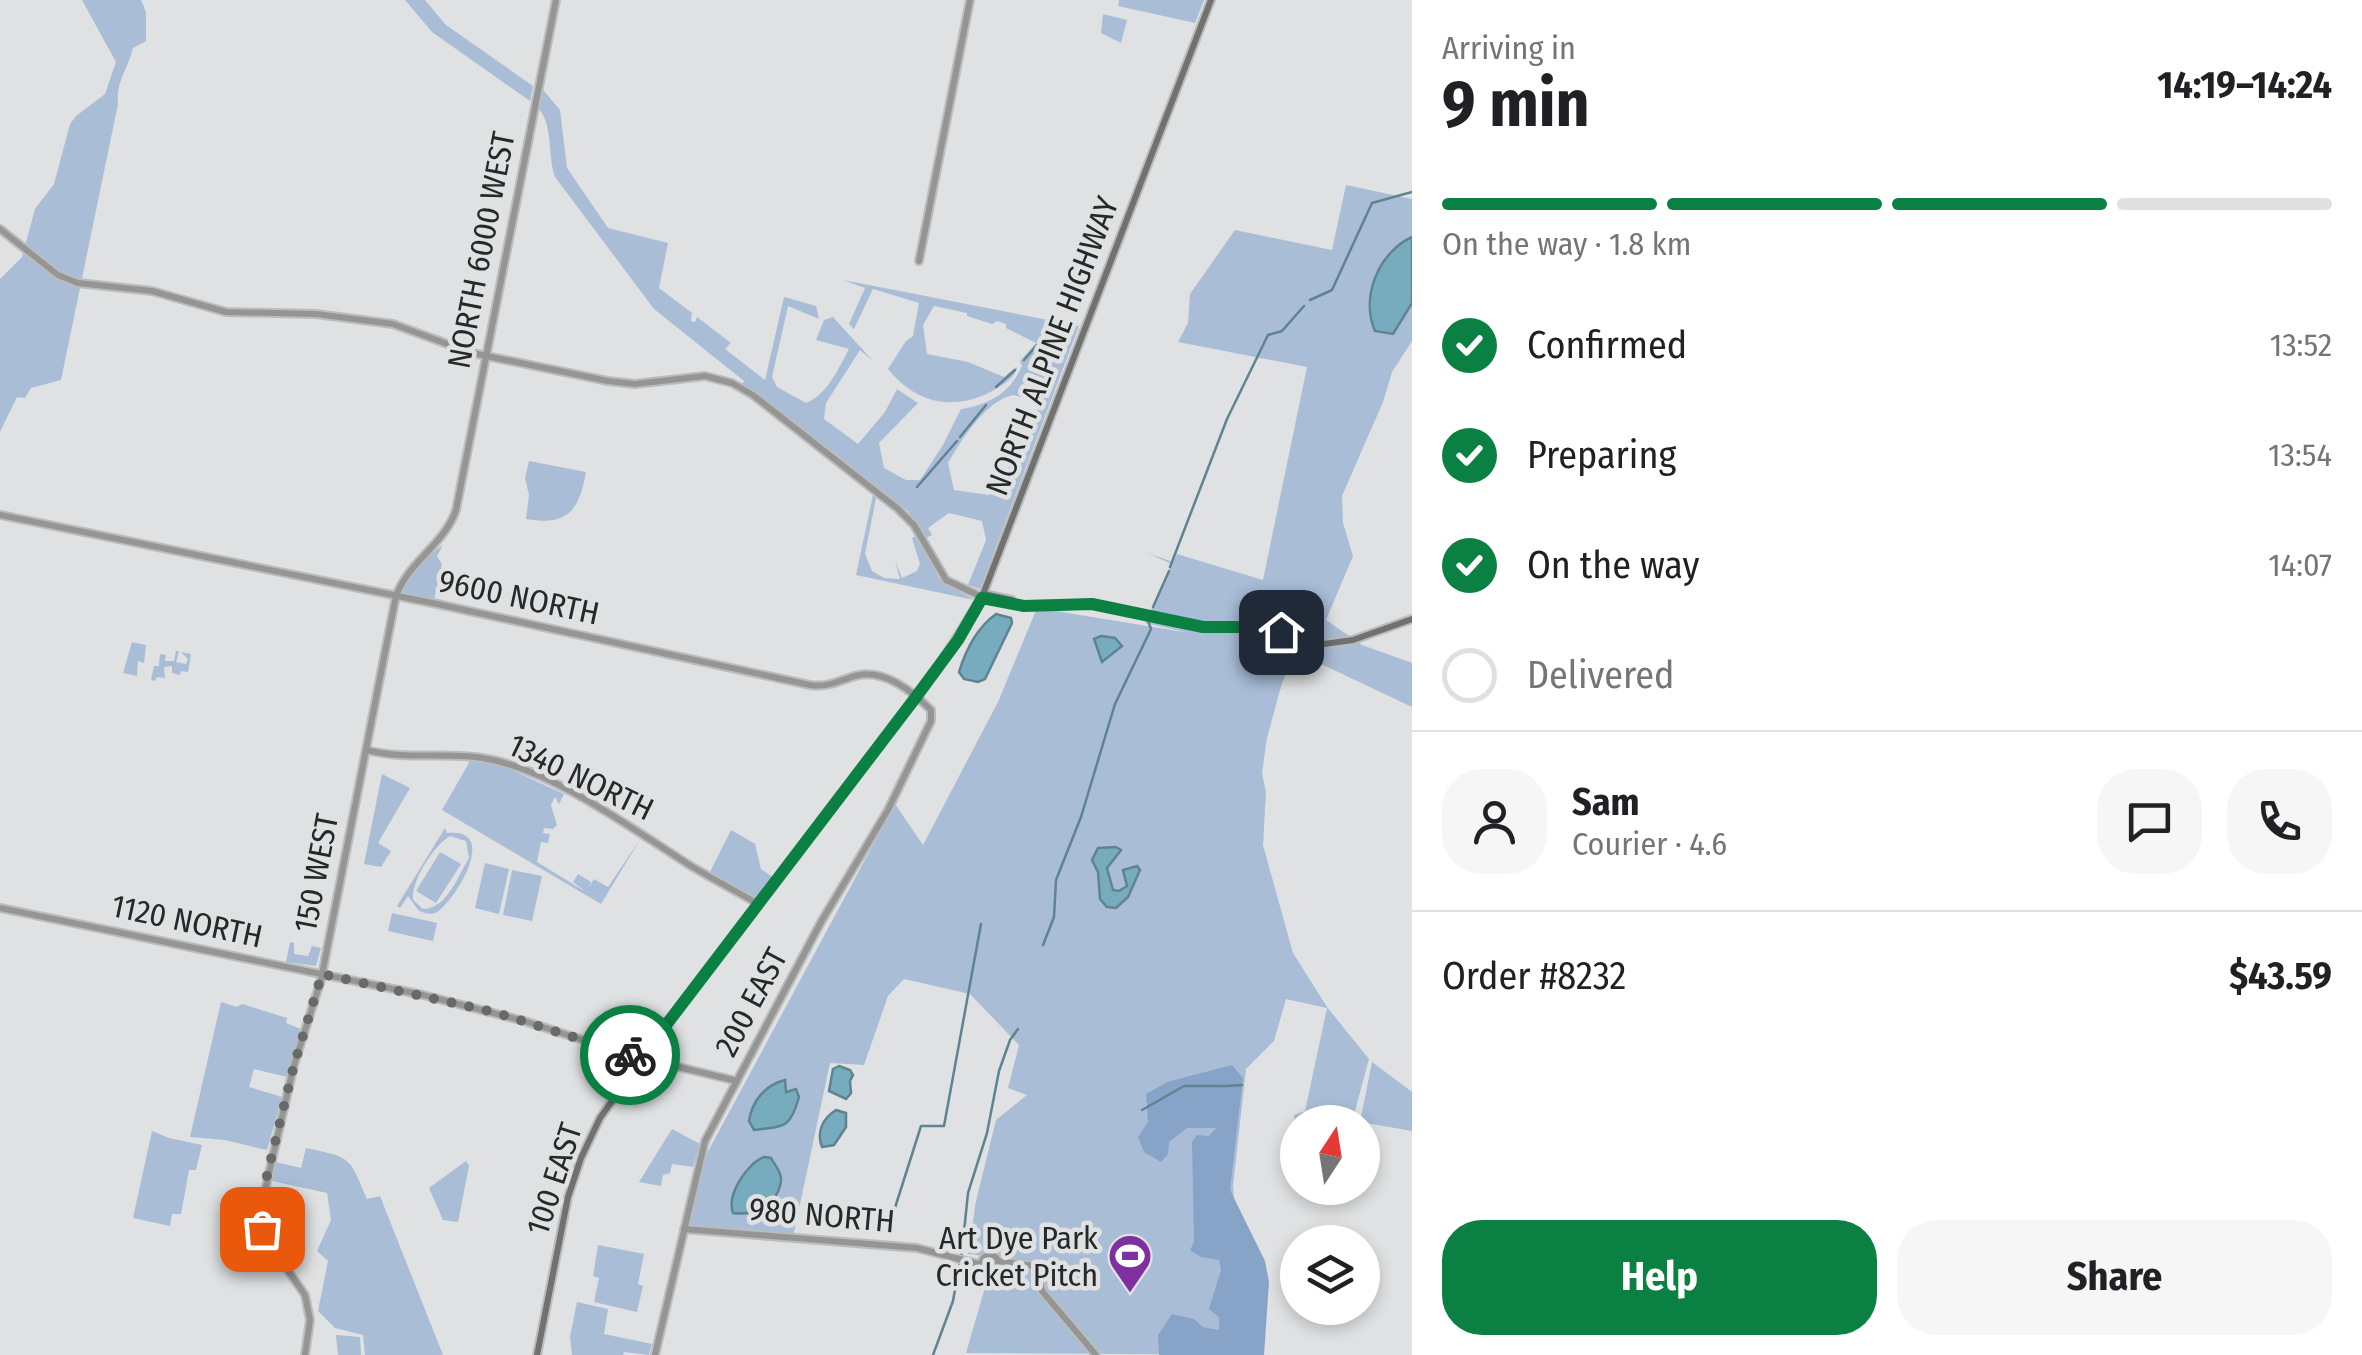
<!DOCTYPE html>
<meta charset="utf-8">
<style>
body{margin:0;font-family:"Fira Sans Condensed",sans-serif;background:#f6f6f6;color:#202124;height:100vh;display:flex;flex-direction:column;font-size:38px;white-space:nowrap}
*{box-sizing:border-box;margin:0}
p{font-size:32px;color:#757577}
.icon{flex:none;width:55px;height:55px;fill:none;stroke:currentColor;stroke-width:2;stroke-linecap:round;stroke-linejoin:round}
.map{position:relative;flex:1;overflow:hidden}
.drawer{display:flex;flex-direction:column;background:#fff;width:950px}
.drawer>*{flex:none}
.needle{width:65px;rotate:12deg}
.controls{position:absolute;left:1280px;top:1105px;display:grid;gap:20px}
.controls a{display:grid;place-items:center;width:100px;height:100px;border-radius:50%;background:#fff;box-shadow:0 5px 15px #0003;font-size:50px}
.pin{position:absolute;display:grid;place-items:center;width:85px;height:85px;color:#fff;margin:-42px;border-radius:20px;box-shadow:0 5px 15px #0006}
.courier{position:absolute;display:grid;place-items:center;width:100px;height:100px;margin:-50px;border:8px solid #0b8043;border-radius:50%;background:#fff;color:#222;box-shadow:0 2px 12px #0007}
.overview em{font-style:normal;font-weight:700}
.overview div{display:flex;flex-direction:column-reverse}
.overview{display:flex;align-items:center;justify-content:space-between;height:170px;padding:0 30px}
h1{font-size:65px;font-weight:700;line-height:75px}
.bar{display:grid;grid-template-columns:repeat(4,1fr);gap:15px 10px;align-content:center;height:120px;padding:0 30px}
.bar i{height:12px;border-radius:8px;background:#e0e0e0}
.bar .current{background:#0b8043}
.bar p{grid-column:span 4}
.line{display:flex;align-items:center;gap:25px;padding:0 30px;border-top:2px solid #e0e0e0}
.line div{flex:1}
.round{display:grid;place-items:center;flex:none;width:105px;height:105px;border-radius:40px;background:#f6f6f6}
ol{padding:0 30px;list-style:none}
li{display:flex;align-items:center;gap:30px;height:110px}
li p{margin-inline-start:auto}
li .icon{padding:10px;border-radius:50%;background:#0b8043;color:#fff;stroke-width:4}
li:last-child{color:#757577}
li i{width:55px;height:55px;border:5px solid #e0e0e0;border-radius:50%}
.button{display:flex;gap:20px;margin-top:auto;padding:20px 30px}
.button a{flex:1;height:115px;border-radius:40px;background:#0b8043;color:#fff;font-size:40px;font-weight:700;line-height:115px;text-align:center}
.button a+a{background:#f6f6f6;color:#202124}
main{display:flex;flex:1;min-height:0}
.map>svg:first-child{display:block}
</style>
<main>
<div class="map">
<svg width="1412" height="1355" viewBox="0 0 1412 1355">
<rect width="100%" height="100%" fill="#e0e1e3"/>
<!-- green -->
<g fill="#a9bdd7" fill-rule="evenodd">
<path d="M82,0h59l5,12v29l-13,7c-5,21 -17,33 -15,56l-57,276 -30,8 -6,10 -8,-1 -17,35v-153l22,-22 13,-48 19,-25 16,-60 6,-8 29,-22 11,-32z"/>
<polygon points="405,0 425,0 446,25 533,86 530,101 432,32"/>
<polygon points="1119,0 1204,0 1195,23 1118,6"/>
<polygon points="1103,14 1127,20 1121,43 1101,33"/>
<path d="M544,91l16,19 7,58 41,60 60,15 -9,45 33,25 -1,8 4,1 2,-5 34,26 -6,6 40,31 19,-83 32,9 3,13 -31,-13 -16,71 5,10 29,16c22,-9 32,-34 43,-54l-33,-9 8,-20 9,-3 40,44 -13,-11 -34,53 -2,16 34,25 27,-32 12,-23 21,14 -39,40 5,25 22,12h14l23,-35 18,-36c29,-5 49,-16 61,-43l-2,-5 16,-18 -30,-15v-4l-9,-3 -5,3 -25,-8v-3l-33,-7 -11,19 4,29 41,8 36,15 12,-10 1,2c-5,11 -12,14 -23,21 -39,22 -78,14 -106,-21l18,-28 7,-5 6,-33 -46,-14 -19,40 -5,-5 16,-36 -22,-8 236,46 -99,263 -12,-4 18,-45 -4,-19 -33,-8 -21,15 4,7 -6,3 -18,-27 -166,-126 2,-4 -90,-72 -99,-132c-8,-22 -1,-54 -18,-70l2,-15zM1014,395l27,8 -41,80 -11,12 -35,-5 -6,-27c14,-24 38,-63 66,-68z"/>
<polygon points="1346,185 1412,199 1412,341 1392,372 1383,402 1342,496 1343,523 1353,556 1326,620 1362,645 1412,663 1412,707 1300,654 1294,654 1282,683 1267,738 1262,773 1266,792 1263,845 1293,953 1327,1007 1369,1059 1355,1111 1335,1122 1298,1122 1296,1131 1294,1115 1305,1111 1327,1008 1286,999 1274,1041 1246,1069 1233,1186 1235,1209 1264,1355 966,1353 988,1277 984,1256 968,1254 976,1201 996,1120 1027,1095 1008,1088 1019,1045 970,994 904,979 888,996 864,1065 830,1063 793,1237 689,1225 705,1157 895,804 923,845 998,702 1037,608 1190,633 1145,623 1172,564 1147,553 1173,562 1177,554 1263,580 1307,367 1178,342 1188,323 1190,294 1235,230 1332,250"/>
<path d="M529,461l57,11c-7,39 -18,54 -60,47l3,-24 -4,-17z"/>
<polygon points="873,495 876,498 865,554 872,571 884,578 900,579 895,560 902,578 917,571 920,564 912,538 916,536 940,580 974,600 856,575"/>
<path d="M443,545l-6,11 5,8 -8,36 -31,-5c1,-22 23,-38 40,-50z"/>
<polygon points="132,642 146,645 144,663 138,661 137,676 123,673"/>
<polygon points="176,651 179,651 176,662 186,664 188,659 181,652 191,654 188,672 181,671 180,675 172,673 172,666 164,667 165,678 157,677 155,681 151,680 154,666 159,666 160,654 166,655 165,661 174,661"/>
<polygon points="470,761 503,766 564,794 559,804 555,797 551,805 557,825 553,829 544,828 543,833 550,834 548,843 541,842 537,862 586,892 573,882 578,874 591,882 588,888 594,879 608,887 641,838 601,904 442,810"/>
<polygon points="382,774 410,788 378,843 391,851 381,867 364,864"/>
<path d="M445,828l2,5c56,-6 4,74 -12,80 -7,2 -9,0 -16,-2l-11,-15 -8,12 -3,-2zM450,836l16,5 3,17c-11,18 -22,51 -46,51l-10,-9c-2,-19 21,-55 37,-64z"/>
<polygon points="731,830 755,844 761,869 774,878 757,899 710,872"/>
<polygon points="440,852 461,864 436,903 416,891"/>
<polygon points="485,863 509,869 499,914 475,908"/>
<polygon points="512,870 542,876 532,921 503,915"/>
<polygon points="392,913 437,923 433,941 388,931"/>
<polygon points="290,942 294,943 294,954 308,956 312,946 321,948 316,966 286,962"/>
<polygon points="221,1002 237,1007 242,1004 287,1018 286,1023 301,1029 287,1077 254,1069 249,1087 282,1097 267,1150 225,1140 190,1137"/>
<polygon points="1372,1062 1412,1092 1412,1131 1360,1122"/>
<polygon points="672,1129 700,1144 693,1167 672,1164 670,1173 663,1175 661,1186 639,1182"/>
<polygon points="152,1131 169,1138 202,1145 196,1170 189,1170 181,1214 172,1214 170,1226 133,1218"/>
<path d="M306,1148c46,10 43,8 61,51l13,-3 63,159h-78l-2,-20 -28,-7 -17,-17 10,-50 -11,-10 14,-31 -4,-27 -55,-12 4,-19 25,6z"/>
<polygon points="466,1161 469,1166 458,1222 443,1220 429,1188"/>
<polygon points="598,1245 644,1254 638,1284 643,1286 637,1312 594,1302 599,1278 593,1276"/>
<polygon points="577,1302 608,1309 604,1334 652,1344 649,1355 624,1352 623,1355 572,1355 570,1337"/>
<polygon points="336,1335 360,1337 361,1355 338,1355"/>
</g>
<!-- forest -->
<polygon fill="#87a3c7" points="1232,1065 1243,1078 1230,1190 1265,1261 1269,1282 1264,1355 1159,1355 1158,1335 1172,1314 1194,1319 1203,1327 1219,1330 1219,1317 1209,1309 1221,1270 1219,1260 1201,1257 1190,1250 1194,1242 1192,1142 1197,1135 1209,1136 1216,1128 1187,1128 1169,1142 1168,1154 1161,1162 1144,1152 1138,1137 1148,1122 1146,1094 1167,1082"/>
<!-- water -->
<g fill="#77acbe" stroke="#5f8491" stroke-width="2.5">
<path d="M1412,237v66l-19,31 -18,-3c-15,-34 4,-79 37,-94z"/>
<path d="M996,614l15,4 1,5 -27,56 -7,3 -14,-3 -5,-7c7,-23 19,-45 37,-58z"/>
<polygon points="1101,636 1115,638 1122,646 1102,662 1094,639"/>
<polygon points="1098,848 1116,847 1121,850 1107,868 1113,890 1119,891 1127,886 1123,870 1137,866 1140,870 1128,897 1116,908 1107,907 1100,899 1098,872 1092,860"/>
<polygon points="839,1066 850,1070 853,1075 850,1081 851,1093 846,1099 829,1091 833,1069"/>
<path d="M785,1080l1,12 10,-3 3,8c-9,33 -16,29 -45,33l-5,-9c3,-20 16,-36 36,-41z"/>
<path d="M836,1110l10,3v14l-12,18 -12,2c-6,-15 1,-29 14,-37z"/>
<path d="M764,1157l7,1c3,6 11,14 10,22 -2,24 -27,36 -48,33 -7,-19 15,-50 31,-56z"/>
</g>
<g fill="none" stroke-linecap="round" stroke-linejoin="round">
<!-- stream -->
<g stroke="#5f8491" stroke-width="2.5">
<polyline points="1310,300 1332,290 1372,203 1412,192"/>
<polyline points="1024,360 1049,331 1053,321"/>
<polyline points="996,387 1015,370"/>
<polyline points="960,437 986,405"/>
<polyline points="917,487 957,441"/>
<polyline points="1170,567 1227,419 1268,335 1282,331 1304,306"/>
<polyline points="1153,607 1169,571"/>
<polyline points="1043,945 1054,917 1056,880 1081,817 1115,704 1151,629 1148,621"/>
<polyline points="1225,1086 1242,1085"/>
<polyline points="1142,1110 1184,1086 1223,1086"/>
<polyline points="893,1214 921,1126 944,1126 981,924"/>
<polyline points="933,1355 953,1301 962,1251 968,1193 987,1133 999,1071 1010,1040 1018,1029"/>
</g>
<defs>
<g id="tertiary">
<polyline points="0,229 58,275 78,283 152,291 226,312 316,314 393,324 472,353 608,381 635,384 705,376 732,383 753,395 897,508 914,525 946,580 982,597"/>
<polyline points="919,261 970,0"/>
<path d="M0,515l437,89 373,81c20,3 31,-6 49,-10 27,-5 54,17 72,35v11l-43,89 -67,112 -116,219 -50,214"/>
<path d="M366,750c44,11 82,1 122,9 66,12 146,71 203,107 22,13 45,25 67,38"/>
<polyline points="0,908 423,995 524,1021 633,1056 737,1081"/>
<polyline points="684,1229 917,1248 982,1265"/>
<circle cx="990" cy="1263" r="8"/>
<polyline points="998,1261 1041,1267"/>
<circle cx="1044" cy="1273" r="6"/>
<polyline points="1039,1277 1042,1291 1096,1355"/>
<path d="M305,1355l5,-35 -5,-25 -38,-55 -7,-28 34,-147 27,-85 75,-384c13,-35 48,-51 60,-86l100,-510"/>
</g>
<g id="secondary">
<polyline points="984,594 1012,600"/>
<polyline points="982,598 1025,606 1092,604 1203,627 1264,628 1298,639 1324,644 1353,640 1412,619"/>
<polyline points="537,1355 568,1197 581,1158 600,1118 664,1027 938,667 982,597 1211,0"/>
</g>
</defs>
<!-- tertiary casing -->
<use href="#tertiary" stroke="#bbbcbe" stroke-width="10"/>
<!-- secondary casing -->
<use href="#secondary" stroke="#bbbcbe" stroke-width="10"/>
<!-- tertiary -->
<use href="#tertiary" stroke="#959594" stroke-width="6"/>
<!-- secondary -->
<use href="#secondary" stroke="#717170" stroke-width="6"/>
</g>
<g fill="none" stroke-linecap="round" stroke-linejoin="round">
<!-- done -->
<polyline stroke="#686969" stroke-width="10" stroke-dasharray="0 18" points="262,1229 260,1205 271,1159 294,1065 322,974 494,1012 630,1055"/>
<!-- route -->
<polyline stroke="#0b8043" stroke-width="12" points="630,1055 641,1058 644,1054 916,697 958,640 982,598 1024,606 1092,604 1203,627 1260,627 1281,632"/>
</g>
<!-- icons -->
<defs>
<symbol id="stadium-pin" viewBox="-11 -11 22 30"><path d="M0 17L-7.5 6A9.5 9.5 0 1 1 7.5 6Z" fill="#7e30a1" stroke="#e0e1e3"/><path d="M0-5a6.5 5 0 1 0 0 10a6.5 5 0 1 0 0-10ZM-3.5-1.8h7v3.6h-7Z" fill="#fff"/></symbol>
</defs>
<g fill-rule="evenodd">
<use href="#stadium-pin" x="1105" y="1231" width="50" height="68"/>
</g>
<g text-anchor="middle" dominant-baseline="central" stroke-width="9" stroke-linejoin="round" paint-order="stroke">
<!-- street labels -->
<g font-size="32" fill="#272828" stroke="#e0e1e3">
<text transform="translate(481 250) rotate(-79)">NORTH 6000 WEST</text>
<text transform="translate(1052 346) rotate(-69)">NORTH ALPINE HIGHWAY</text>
<text transform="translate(519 597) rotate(12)">9600 NORTH</text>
<text transform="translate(581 777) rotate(26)">1340 NORTH</text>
<text transform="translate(316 873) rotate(-79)">150 WEST</text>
<text transform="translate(187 921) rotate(12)">1120 NORTH</text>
<text transform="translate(751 1002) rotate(-62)">200 EAST</text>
<text transform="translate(554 1179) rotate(-72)">100 EAST</text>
<text transform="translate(822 1215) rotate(5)">980 NORTH</text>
</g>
<!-- poi labels -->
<g font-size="32" fill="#272828" stroke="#e0e1e3" text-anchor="end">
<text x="1098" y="1238">Art Dye Park<tspan x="1098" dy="37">Cricket Pitch</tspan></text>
</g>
</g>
</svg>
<div class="controls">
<a><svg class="needle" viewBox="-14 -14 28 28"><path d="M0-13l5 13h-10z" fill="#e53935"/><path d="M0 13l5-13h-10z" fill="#757577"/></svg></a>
<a><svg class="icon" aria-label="layers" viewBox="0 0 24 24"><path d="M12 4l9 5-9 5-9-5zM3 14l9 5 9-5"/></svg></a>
</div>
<div class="pin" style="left:262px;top:1229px;background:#ea580c"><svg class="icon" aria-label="bag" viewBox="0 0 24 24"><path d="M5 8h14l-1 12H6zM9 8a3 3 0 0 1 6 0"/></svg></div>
<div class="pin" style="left:1281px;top:632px;background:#1f2937"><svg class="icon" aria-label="home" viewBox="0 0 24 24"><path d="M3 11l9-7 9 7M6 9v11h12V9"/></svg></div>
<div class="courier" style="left:630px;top:1055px"><svg class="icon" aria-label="bike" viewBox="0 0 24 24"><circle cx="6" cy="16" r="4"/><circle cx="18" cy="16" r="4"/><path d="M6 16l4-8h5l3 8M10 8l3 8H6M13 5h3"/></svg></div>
</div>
<section class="drawer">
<div class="overview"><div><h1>9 min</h1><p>Arriving in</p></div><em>14:19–14:24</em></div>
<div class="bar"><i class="current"></i><i class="current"></i><i class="current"></i><i></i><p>On the way · 1.8 km</p></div>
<ol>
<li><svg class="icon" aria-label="check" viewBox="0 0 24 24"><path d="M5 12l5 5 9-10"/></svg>Confirmed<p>13:52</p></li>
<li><svg class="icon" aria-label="check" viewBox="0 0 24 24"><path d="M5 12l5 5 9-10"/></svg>Preparing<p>13:54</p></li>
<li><svg class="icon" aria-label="check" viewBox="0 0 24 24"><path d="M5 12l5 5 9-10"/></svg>On the way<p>14:07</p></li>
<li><i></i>Delivered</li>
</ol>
<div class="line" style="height:180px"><a class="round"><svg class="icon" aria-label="person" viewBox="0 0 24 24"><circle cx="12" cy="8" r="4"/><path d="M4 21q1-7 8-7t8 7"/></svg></a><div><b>Sam</b><p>Courier · 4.6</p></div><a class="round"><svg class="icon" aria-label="chat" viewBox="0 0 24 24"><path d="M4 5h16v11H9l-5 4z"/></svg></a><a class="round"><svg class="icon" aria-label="phone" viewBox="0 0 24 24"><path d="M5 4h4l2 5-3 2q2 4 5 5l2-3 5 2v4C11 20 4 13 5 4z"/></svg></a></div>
<div class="line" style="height:130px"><div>Order #8232</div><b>$43.59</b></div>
<div class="button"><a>Help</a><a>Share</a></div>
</section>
</main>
